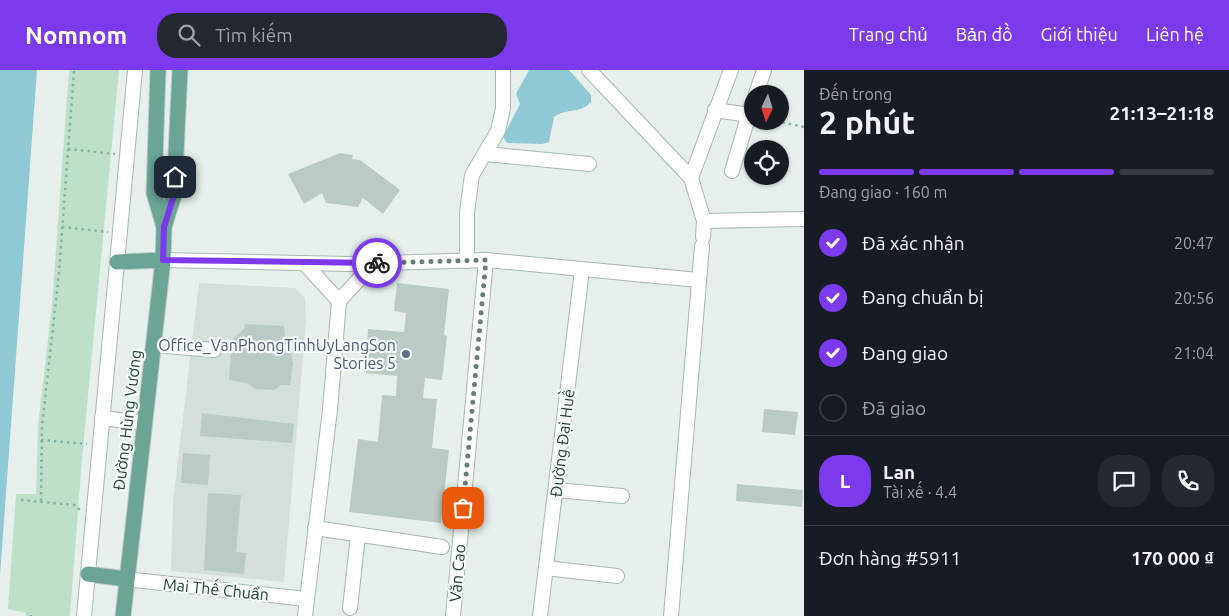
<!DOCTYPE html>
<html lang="vi">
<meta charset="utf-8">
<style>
body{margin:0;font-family:Ubuntu,sans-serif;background:#242831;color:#f1f3f6;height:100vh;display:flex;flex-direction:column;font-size:19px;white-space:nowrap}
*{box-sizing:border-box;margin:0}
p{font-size:16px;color:#9ea1a6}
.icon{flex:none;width:28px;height:28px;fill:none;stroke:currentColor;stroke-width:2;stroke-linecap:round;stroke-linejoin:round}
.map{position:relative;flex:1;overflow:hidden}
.details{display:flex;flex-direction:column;background:#171b24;width:425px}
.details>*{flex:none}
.needle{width:32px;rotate:184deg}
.buttons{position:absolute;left:744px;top:15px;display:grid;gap:10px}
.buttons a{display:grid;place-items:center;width:45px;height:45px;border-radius:50%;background:#171b24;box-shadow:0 1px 4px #0004;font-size:25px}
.pin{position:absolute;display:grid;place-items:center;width:42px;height:42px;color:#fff;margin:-21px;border-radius:10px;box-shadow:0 2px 8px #0006}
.courier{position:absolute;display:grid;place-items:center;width:50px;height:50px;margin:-25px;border:4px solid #7c3aed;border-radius:50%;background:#fff;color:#222;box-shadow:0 1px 6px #0007}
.summary em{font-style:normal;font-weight:600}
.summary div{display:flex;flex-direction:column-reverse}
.summary{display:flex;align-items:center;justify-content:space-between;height:85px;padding:0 15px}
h1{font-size:32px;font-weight:600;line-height:38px}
.bar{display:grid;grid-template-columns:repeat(4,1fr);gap:8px 5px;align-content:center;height:60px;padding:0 15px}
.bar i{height:6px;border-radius:4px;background:#363941}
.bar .current{background:#7c3aed}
.bar p{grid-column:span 4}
.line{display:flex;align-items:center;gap:12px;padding:0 15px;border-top:1px solid #363941}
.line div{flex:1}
.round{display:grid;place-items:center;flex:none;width:52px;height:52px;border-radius:20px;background:#242831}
ol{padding:0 15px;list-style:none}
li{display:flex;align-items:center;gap:15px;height:55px}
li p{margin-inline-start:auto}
li .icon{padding:5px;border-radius:50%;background:#7c3aed;color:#fff;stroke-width:4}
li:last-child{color:#9ea1a6}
li i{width:28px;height:28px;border:2px solid #363941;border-radius:50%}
header{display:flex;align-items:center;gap:30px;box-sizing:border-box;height:70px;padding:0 25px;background:#7c3aed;color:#fff}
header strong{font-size:24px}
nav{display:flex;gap:28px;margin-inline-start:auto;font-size:18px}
.search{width:350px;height:45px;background:#242831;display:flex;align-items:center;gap:12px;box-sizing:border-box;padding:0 18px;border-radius:20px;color:#9ea1a6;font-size:19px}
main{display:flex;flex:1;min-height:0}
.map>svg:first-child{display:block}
</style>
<header>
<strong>Nomnom</strong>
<div class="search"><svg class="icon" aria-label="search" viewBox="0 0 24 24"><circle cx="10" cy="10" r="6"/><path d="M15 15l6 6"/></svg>Tìm kiếm</div>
<nav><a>Trang chủ</a><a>Bản đồ</a><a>Giới thiệu</a><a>Liên hệ</a></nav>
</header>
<main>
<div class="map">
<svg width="804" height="546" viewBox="0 0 804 546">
<rect width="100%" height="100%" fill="#e6efeb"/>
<!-- built -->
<polygon fill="#d4dfda" points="199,213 295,218 305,228 306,250 284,512 171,501 173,431"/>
<!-- green -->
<polygon fill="#bfe0c8" points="69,0 119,0 82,389 70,546 26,546 26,543 8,539 16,424 36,424 38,356 52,235"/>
<!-- water -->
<g fill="#8ec9d4">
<polygon points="0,0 37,0 0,505"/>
<path d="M529,0h40l22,25v7c-11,12 -25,6 -37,15l-5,25 -7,2 -35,-1 -4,-6 17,-33 -4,-10z"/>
</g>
<!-- building -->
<g fill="#bbcac4">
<polygon points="340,83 353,85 352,89 360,90 400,120 383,144 363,128 358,137 326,133 322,123 304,134 288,104"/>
<polygon points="397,213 449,219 444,265 447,266 442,310 425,308 423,328 437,329 432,378 449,380 441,453 349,442 358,369 378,372 382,325 396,326 397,306 366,303 368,259 404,262 406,243 394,241"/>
<polygon points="245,254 284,256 285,269 288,269 287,277 290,278 293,294 290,315 281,315 274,320 256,319 247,313 229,310 232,270 244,259"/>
<polygon points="764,339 798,342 795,365 762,362"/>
<polygon points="202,343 294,354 292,373 200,366"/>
<polygon points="183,383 210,385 208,415 181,413"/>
<polygon points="737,414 803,420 802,437 736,431"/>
<polygon points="208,423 241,425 236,482 246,483 244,504 204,500"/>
</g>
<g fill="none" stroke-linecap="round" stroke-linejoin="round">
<defs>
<g id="minor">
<polyline points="589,0 691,108"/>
<polyline points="756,24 764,0"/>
<polyline points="715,40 749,45"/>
<polyline points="485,84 589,94"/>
<polyline points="732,101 752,34"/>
<polyline points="704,151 804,149"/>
<polyline points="703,167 704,151 691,108 731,0"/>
<polyline points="163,190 349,194 486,190 698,210"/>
<polyline points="467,191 467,142 472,105 498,61 503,38 503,0"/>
<polyline points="304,193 339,231"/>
<polyline points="154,275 214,280"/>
<polyline points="102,348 144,353"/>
<polyline points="556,420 622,426"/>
<polyline points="315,458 442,477"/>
<polyline points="546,498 617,506"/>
<polyline points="126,509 306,529"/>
<polyline points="350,538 358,466"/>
<polyline points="84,546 135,0"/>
<polyline points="305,546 330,340 339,231 374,193"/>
<polyline points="453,546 486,190"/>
<polyline points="540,546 582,200"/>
<polyline points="671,546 702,176"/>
</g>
<g id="major">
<polyline points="164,157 174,125 180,0"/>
<polyline points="117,192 163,190"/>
<polyline points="88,504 126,509"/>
<polyline points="123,546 163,190 164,157 154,123 158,0"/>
</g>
</defs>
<!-- minor casing -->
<use href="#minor" stroke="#a8b8b2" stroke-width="16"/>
<!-- major casing -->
<use href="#major" stroke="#c2cac8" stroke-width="17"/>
<!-- path -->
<g stroke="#86b3a5" stroke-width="2.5" stroke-dasharray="2.5 4" stroke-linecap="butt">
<polyline points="776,51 804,57"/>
<polyline points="68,79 115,84"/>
<polyline points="62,157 108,162"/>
<polyline points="41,370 87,374"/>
<polyline points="21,430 75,435 80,440"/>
<polyline points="41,431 42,356 59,203 74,0"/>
<polyline points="31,546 31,545"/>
</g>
<!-- minor -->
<use href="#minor" stroke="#fff" stroke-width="14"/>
<!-- major -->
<use href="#major" stroke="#6aa596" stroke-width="15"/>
</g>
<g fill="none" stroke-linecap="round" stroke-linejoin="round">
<!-- done -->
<polyline stroke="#687f78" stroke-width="5" stroke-dasharray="0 9" points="377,193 486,190 463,438"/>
<!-- route -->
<polyline stroke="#7c3aed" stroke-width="6" points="175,107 174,125 164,157 163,190 377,193"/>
</g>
<!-- markers -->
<circle fill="#5c6f8a" stroke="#f7fbf9" stroke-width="2" cx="406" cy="284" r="5"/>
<g text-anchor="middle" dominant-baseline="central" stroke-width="4.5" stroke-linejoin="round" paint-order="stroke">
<!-- service labels -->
<g font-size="16" fill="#4e5e75" stroke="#f7fbf9" text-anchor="end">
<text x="396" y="275">Office_VanPhongTinhUyLangSon<tspan x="396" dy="18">Stories 5</tspan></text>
</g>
<!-- street labels -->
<g font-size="16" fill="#24423a" stroke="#f7fbf9">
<text transform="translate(127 350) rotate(-83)">Đường Hùng Vương</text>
<text transform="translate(562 373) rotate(-83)">Đường Đại Huề</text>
<text transform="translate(457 503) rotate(-85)">Văn Cao</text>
<text transform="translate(216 519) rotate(6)">Mai Thế Chuẩn</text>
</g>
</g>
</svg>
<div class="buttons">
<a><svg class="needle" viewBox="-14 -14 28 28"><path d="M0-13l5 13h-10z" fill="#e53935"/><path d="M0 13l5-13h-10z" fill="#9ea1a6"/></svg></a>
<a><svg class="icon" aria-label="locate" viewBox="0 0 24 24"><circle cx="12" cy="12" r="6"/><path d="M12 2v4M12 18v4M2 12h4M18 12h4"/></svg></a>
</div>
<div class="pin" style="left:463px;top:438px;background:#ea580c"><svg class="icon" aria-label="bag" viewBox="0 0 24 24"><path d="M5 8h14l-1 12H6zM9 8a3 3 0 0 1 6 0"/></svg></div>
<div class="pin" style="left:175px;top:107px;background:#1f2937"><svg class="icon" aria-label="home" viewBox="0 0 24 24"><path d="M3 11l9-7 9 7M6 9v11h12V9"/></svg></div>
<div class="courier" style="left:377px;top:193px"><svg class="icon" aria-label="bike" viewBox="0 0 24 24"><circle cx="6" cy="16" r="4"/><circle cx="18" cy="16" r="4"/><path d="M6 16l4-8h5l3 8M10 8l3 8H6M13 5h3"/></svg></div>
</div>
<section class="details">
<div class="summary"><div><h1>2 phút</h1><p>Đến trong</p></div><em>21:13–21:18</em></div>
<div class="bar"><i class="current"></i><i class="current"></i><i class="current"></i><i></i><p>Đang giao · 160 m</p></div>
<ol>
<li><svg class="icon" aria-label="check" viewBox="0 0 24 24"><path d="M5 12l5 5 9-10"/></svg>Đã xác nhận<p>20:47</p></li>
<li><svg class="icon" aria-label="check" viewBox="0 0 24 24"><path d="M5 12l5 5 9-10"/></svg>Đang chuẩn bị<p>20:56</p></li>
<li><svg class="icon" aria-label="check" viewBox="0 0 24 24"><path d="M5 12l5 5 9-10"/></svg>Đang giao<p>21:04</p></li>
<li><i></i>Đã giao</li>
</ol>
<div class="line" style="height:90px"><b class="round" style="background:#7c3aed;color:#fff">L</b><div><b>Lan</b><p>Tài xế · 4.4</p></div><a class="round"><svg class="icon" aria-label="chat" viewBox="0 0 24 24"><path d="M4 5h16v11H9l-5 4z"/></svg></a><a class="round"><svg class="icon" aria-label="phone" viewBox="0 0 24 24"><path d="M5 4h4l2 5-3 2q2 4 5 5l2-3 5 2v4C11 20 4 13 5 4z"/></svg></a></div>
<div class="line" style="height:65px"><div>Đơn hàng #5911</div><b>170 000 ₫</b></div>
</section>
</main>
